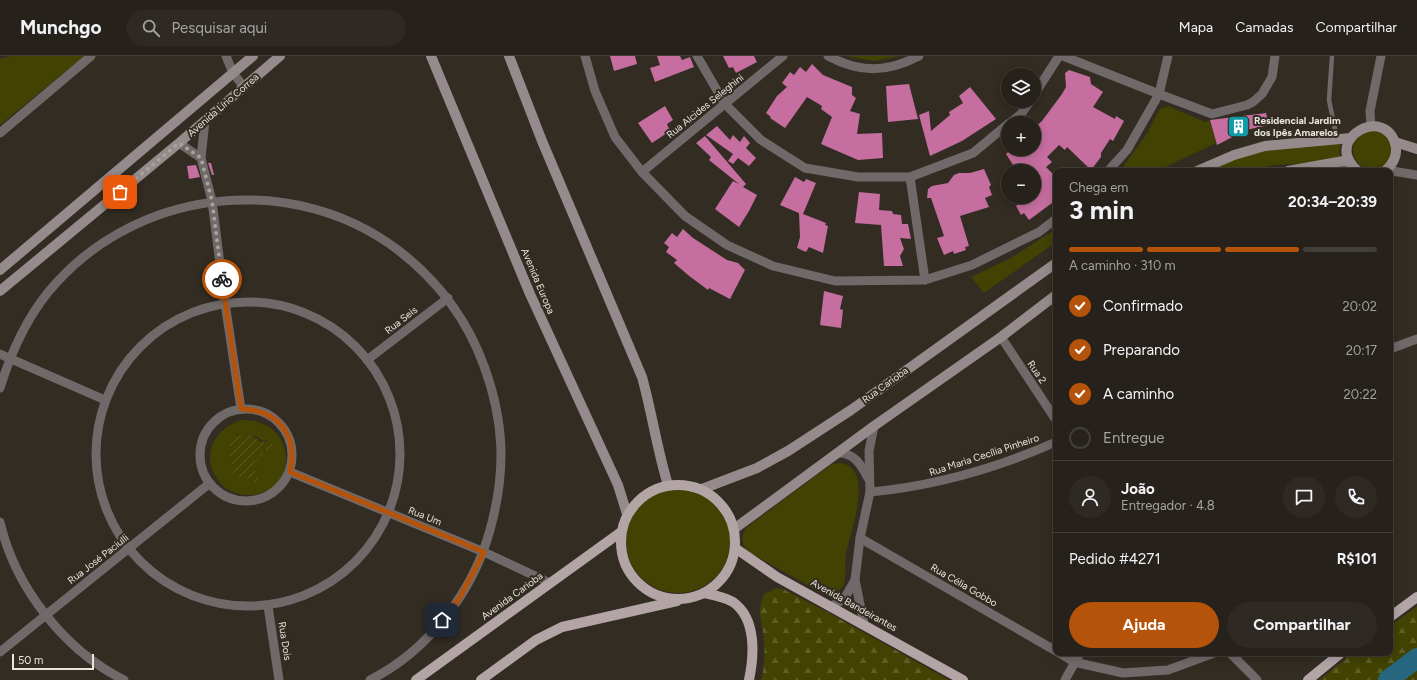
<!DOCTYPE html>
<html lang="pt">
<meta charset="utf-8">
<style>
body{margin:0;font-family:Figtree,sans-serif;background:#2e2923;color:#f1f3f6;height:100vh;display:flex;flex-direction:column;font-size:15px;white-space:nowrap}
*{box-sizing:border-box;margin:0}
p{font-size:13px;color:#a4a3a2}
.icon{flex:none;width:22px;height:22px;fill:none;stroke:currentColor;stroke-width:2;stroke-linecap:round;stroke-linejoin:round}
.map{position:relative;flex:1;overflow:hidden}
.details{position:absolute;left:1053px;top:112px;width:340px;height:488px;display:flex;flex-direction:column;background:#26211a;border-radius:8px;box-shadow:0 2px 10px #0003,0 0 0 1px #423e39}
.details>*{flex:none}
.buttons{position:absolute;left:1001px;top:12px;display:grid;gap:8px}
.buttons a{display:grid;place-items:center;width:40px;height:40px;border-radius:50%;background:#26211a;box-shadow:0 2px 10px #0003,0 0 0 1px #423e39;font-size:20px}
.scale{position:absolute;left:12px;bottom:10px;width:82px;box-sizing:border-box;padding-left:4px;border:2px solid #e8e5de;border-top:0;font-size:11px;line-height:14px;white-space:nowrap;color:#e8e5de;-webkit-text-stroke:3px #322c22;paint-order:stroke}
.pin{position:absolute;display:grid;place-items:center;width:34px;height:34px;color:#fff;margin:-17px;border-radius:8px;box-shadow:0 2px 6px #0006}
.courier{position:absolute;display:grid;place-items:center;width:40px;height:40px;margin:-20px;border:3px solid #b45309;border-radius:50%;background:#fff;color:#222;box-shadow:0 1px 5px #0007}
.summary em{font-style:normal;font-weight:700}
.summary div{display:flex;flex-direction:column-reverse}
.summary{display:flex;align-items:center;justify-content:space-between;height:68px;padding:0 16px}
h1{font-size:26px;font-weight:700;line-height:30px}
.bar{display:grid;grid-template-columns:repeat(4,1fr);gap:6px 4px;align-content:center;height:48px;padding:0 16px}
.bar i{height:5px;border-radius:3px;background:#423e39}
.bar .active{background:#b45309}
.bar p{grid-column:span 4}
.line{display:flex;align-items:center;gap:10px;padding:0 16px;border-top:1px solid #423e39}
.line div{flex:1}
.round{display:grid;place-items:center;flex:none;width:42px;height:42px;border-radius:21px;background:#2e2923}
ol{padding:0 16px;list-style:none}
li{display:flex;align-items:center;gap:12px;height:44px}
li p{margin-inline-start:auto}
li .icon{padding:4px;border-radius:50%;background:#b45309;color:#fff;stroke-width:4}
li:last-child{color:#a4a3a2}
li i{width:22px;height:22px;border:2px solid #423e39;border-radius:50%}
.button{display:flex;gap:8px;margin-top:auto;padding:8px 16px}
.button a{flex:1;height:46px;border-radius:24px;background:#b45309;color:#fff;font-size:16px;font-weight:700;line-height:46px;text-align:center}
.button a+a{background:#2e2923;color:#f1f3f6}
header{display:flex;align-items:center;gap:24px;box-sizing:border-box;height:56px;padding:0 20px;background:#26211a;border-bottom:1px solid #423e39}
header strong{font-size:19px}
nav{display:flex;gap:22px;margin-inline-start:auto;font-size:14px}
.search{width:280px;height:36px;background:#2e2923;display:flex;align-items:center;gap:10px;box-sizing:border-box;padding:0 14px;border-radius:22px;color:#a4a3a2;font-size:15px}
.map>svg:first-child{display:block}
</style>
<header>
<strong>Munchgo</strong>
<div class="search"><svg class="icon" aria-label="search" viewBox="0 0 24 24"><circle cx="10" cy="10" r="6"/><path d="M15 15l6 6"/></svg>Pesquisar aqui</div>
<nav><a>Mapa</a><a>Camadas</a><a>Compartilhar</a></nav>
</header>
<div class="map">
<svg width="1417" height="624" viewBox="0 0 1417 624">
<defs>
<pattern id="forest-firs" width="22" height="20" patternUnits="userSpaceOnUse"><rect width="22" height="20" fill="#424203"/><path d="M5 1l3.5 6h-7zM16 11l3.5 6h-7z" fill="#5d5d27"/></pattern>
<pattern id="garden-furrows" width="10" height="10" patternUnits="userSpaceOnUse"><rect width="10" height="10" fill="#424203"/><path d="M-1 1l2-2M0 10L10 0M9 11l2-2" fill="none" stroke="#5d5d27"/></pattern>
</defs>
<rect width="100%" height="100%" fill="#322c22"/>
<!-- green -->
<g fill="#424203" fill-rule="evenodd">
<polygon points="11,0 84,0 0,69 0,3"/>
<polygon points="846,0 901,0 874,5"/>
<polygon points="1168,50 1205,66 1210,64 1216,87 1157,115 1120,115 1148,76 1158,56 1160,53"/>
<circle cx="1372" cy="94" r="19"/>
<polygon points="1341,86 1339,96 1343,106 1275,109 1248,115 1205,115 1226,105 1267,94"/>
<polygon points="1056,173 1056,186 984,237 971,221 1011,202"/>
<path d="M241,364c56,-2 60,70 11,75 -11,1 -23,-3 -31,-11 -22,-25 -9,-54 20,-64zM236,378c6,2 10,0 16,1 6,2 8,6 15,6v8c-9,2 -16,15 -10,23l-6,11 -4,-5 -13,-6 -1,-7 -4,-7 2,-5 -2,-16z"/>
<path d="M838,407c39,2 12,69 8,91 -2,10 1,21 -2,31l-8,8 -11,2 -78,-44c-6,-8 -6,-16 0,-24l85,-63z"/>
<circle cx="678" cy="485" r="52"/>
</g>
<!-- forest -->
<g fill="url(#forest-firs)">
<path d="M777,532l8,2 44,23 120,67h-188c3,-11 4,-25 3,-37 0,-21 -9,-26 0,-49z"/>
<polygon points="1417,550 1417,624 1319,624 1353,597 1390,597 1390,570"/>
</g>
<!-- garden -->
<polygon fill="url(#garden-furrows)" points="232,379 252,379 259,385 273,387 271,394 264,394 262,399 257,401 257,404 255,405 255,414 259,420 257,426 251,427 247,422 240,424 238,419 235,419 231,413 233,409 229,402 231,397 229,381"/>
<g fill="none" stroke-linecap="round" stroke-linejoin="round">
<!-- river -->
<polyline stroke="#26667e" stroke-width="20" points="1388,624 1417,602"/>
</g>
<!-- building -->
<g fill="#c56e9f">
<polygon points="610,0 635,0 637,8 614,15"/>
<polygon points="657,0 680,0 682,4 690,1 694,11 655,26 650,12 660,9"/>
<polygon points="723,0 754,0 757,6 736,17 733,11 729,12"/>
<polygon points="812,8 823,19 852,31 852,39 856,42 850,55 860,58 857,78 882,77 883,102 858,104 821,88 832,61 821,53 822,50 807,41 785,72 770,62 771,61 766,57 777,40 787,31 782,27 790,16 794,19 800,11 806,16"/>
<polygon points="1069,14 1090,21 1091,28 1103,36 1093,51 1115,63 1116,60 1124,65 1113,85 1110,83 1101,97 1101,101 1091,114 1067,91 1065,94 1059,89 1047,101 1052,106 1046,111 1056,121 1056,144 1029,164 1024,157 1021,159 1016,150 1029,141 1034,141 1034,115 1017,115 1006,98 1011,93 1034,93 1034,72 1042,65 1062,38 1066,31 1065,17"/>
<polygon points="909,28 918,63 888,66 886,30"/>
<polygon points="970,31 996,63 962,85 930,100 919,59 929,55 931,75 950,59 949,56 963,47 959,40"/>
<polygon points="665,50 673,64 667,68 670,75 652,87 638,67"/>
<polygon points="1266,57 1269,69 1246,74 1217,89 1210,64"/>
<polygon points="717,70 730,84 733,79 740,86 744,80 750,87 746,92 756,102 749,110 738,102 733,108 728,105 733,98 706,79"/>
<polygon points="705,80 746,128 743,131 757,139 749,155 739,171 715,153 733,125 739,128 709,104 711,101 696,87"/>
<polygon points="208,107 211,107 214,119 212,119"/>
<polygon points="196,109 200,121 189,123 187,110"/>
<polygon points="984,113 991,129 989,131 992,139 985,142 989,151 960,160 969,190 965,191 966,194 954,198 953,195 944,199 937,182 944,180 931,142 927,142 928,133 932,130 948,127 954,119 959,117 970,117"/>
<polygon points="795,121 804,126 806,123 816,127 803,158 826,167 825,169 828,170 823,197 809,191 806,196 797,192 800,181 799,157 780,149"/>
<polygon points="859,136 880,138 879,154 892,155 893,158 901,159 902,168 908,168 911,183 900,182 904,193 900,200 903,210 884,210 881,169 855,167"/>
<polygon points="683,173 693,182 727,204 738,207 745,214 730,243 709,232 708,234 688,219 674,207 677,204 666,196 669,191 664,187 672,177 677,181"/>
<polygon points="824,235 843,240 840,253 843,254 841,272 820,269"/>
</g>
<g fill="none" stroke-linecap="round" stroke-linejoin="round">
<!-- lane -->
<polyline stroke="#70696a" stroke-width="4.5" points="1332,0 1329,44 1337,83"/>
<!-- street -->
<g stroke="#70696a" stroke-width="9">
<polyline points="226,0 233,17 244,31"/>
<polyline points="585,0 595,35 615,81 642,116 685,160 727,189 773,210 835,225 925,224 972,209 1039,176 1056,163"/>
<polyline points="697,0 725,48 761,84 805,112 858,121 910,121 973,97 1008,68"/>
<path d="M828,0c32,17 58,17 91,0"/>
<polyline points="1063,0 1159,38 1212,58 1247,49 1253,46 1262,38 1272,21 1275,0"/>
<polyline points="1034,39 1059,0"/>
<polyline points="205,65 201,102 212,145 225,247 241,353"/>
<polyline points="1010,67 1022,57 1030,45"/>
<polyline points="1371,70 1370,55 1381,0"/>
<polyline points="0,77 91,0"/>
<polyline points="179,87 201,102"/>
<polyline points="1386,114 1417,119"/>
<polyline points="1108,115 1127,94 1159,38 1168,0"/>
<polyline points="1344,115 1352,108"/>
<polyline points="642,116 783,0"/>
<polyline points="910,121 925,224"/>
<circle cx="248" cy="398" r="152"/>
<polyline points="1001,281 1056,364"/>
<polyline points="1390,293 1417,283"/>
<polyline points="0,298 105,344"/>
<polyline points="367,304 448,242"/>
<path d="M0,332c12,-39 29,-76 57,-106 87,-95 238,-110 341,-32 39,30 69,69 86,116 21,57 22,106 6,164 -17,62 -62,121 -120,150"/>
<circle cx="246" cy="399" r="46"/>
<path d="M838,397c17,0 23,12 30,25"/>
<polyline points="290,416 484,496 550,527"/>
<path d="M870,436c64,-6 127,-24 186,-50"/>
<path d="M0,466c15,65 64,128 124,158"/>
<polyline points="860,482 1056,595"/>
<polyline points="268,550 279,624"/>
<polyline points="832,550 844,543 855,524"/>
<polyline points="864,568 855,524 860,482 870,436 869,395 874,370"/>
<polyline points="0,596 210,427"/>
<polyline points="1059,597 1074,606 1123,617 1168,614 1214,597"/>
<polyline points="1230,597 1257,624"/>
<polyline points="1065,624 1080,597"/>
</g>
<!-- secondary -->
<g stroke="#968b8c" stroke-width="10">
<polyline points="431,0 530,238 618,429 627,458"/>
<path d="M509,0l33,85 100,236c10,36 15,72 26,108"/>
<polyline points="1395,86 1417,93"/>
<polyline points="1197,115 1234,99 1265,90 1351,82"/>
<polyline points="1288,115 1349,104"/>
<path d="M1358,115c-38,-31 29,-69 38,-24 1,10 -4,18 -11,24"/>
<polyline points="0,214 253,0"/>
<polyline points="0,235 179,87 280,0"/>
<polyline points="702,433 757,412 788,395 851,354 1056,207"/>
<polyline points="734,473 874,370 1001,281 1056,239"/>
</g>
<!-- primary -->
<g stroke="#b3a4a6" stroke-width="10">
<circle cx="678" cy="486" r="57"/>
<polyline points="735,492 777,521 963,624"/>
<path d="M704,537c10,2 21,4 29,9 24,17 21,54 16,78"/>
<polyline points="1390,561 1417,541"/>
<polyline points="416,624 621,476"/>
<polyline points="481,624 536,584 562,571 677,545"/>
<polyline points="1308,624 1341,597"/>
</g>
</g>
<g fill="none" stroke-linecap="round" stroke-linejoin="round">
<!-- done -->
<polyline stroke="#a8a49c" stroke-width="4" stroke-dasharray="0 7.2" points="120,136 179,87 201,102 212,145 222,223"/>
<!-- route -->
<path stroke="#b45309" stroke-width="5" d="M222,223l19,130c38,1 57,26 49,63l194,80 -25,47 -17,21"/>
</g>
<!-- icons -->
<defs>
<symbol id="building-square" viewBox="-11 -11 22 22"><rect x="-9" y="-9" width="18" height="18" rx="4" fill="#0f9aa8" stroke="#322c22"/><path d="M-4-6H4V6H1V3H-1V6H-4ZM-2.5-4.3h1.7v1.8h-1.7ZM.8-4.3h1.7v1.8H.8ZM-2.5-1h1.7V.8h-1.7ZM.8-1h1.7V.8H.8Z" fill="#fff"/></symbol>
</defs>
<g fill-rule="evenodd">
<use href="#building-square" x="1226" y="58" width="25" height="25"/>
</g>
<g text-anchor="middle" dominant-baseline="central" stroke-width="4" stroke-linejoin="round" paint-order="stroke">
<!-- street labels -->
<g font-size="10" fill="#e8e5de" stroke="#322c22">
<text transform="translate(223 49) rotate(-41)">Avenida Lírio Correa</text>
<text transform="translate(705 50) rotate(-39)">Rua Alcides Seleghini</text>
<text transform="translate(538 225) rotate(67)">Avenida Europa</text>
<text transform="translate(401 264) rotate(-38)">Rua Seis</text>
<text transform="translate(1037 316) rotate(56)">Rua 2</text>
<text transform="translate(885 329) rotate(-36)">Rua Carioba</text>
<text transform="translate(984 399) rotate(-18)">Rua Maria Cecília Pinheiro</text>
<text transform="translate(425 460) rotate(22)">Rua Um</text>
<text transform="translate(98 503) rotate(-38)">Rua José Paciulli</text>
<text transform="translate(964 529) rotate(30)">Rua Célia Gobbo</text>
<text transform="translate(512 540) rotate(-36)">Avenida Carioba</text>
<text transform="translate(854 549) rotate(29)">Avenida Bandeirantes</text>
<text transform="translate(285 585) rotate(81)">Rua Dois</text>
</g>
<!-- poi labels -->
<g font-size="10" font-weight="bold" fill="#e8e5de" stroke="#322c22" text-anchor="start">
<text x="1254" y="64">Residencial Jardim<tspan x="1254" dy="12">dos Ipês Amarelos</tspan></text>
</g>
</g>
</svg>
<div class="buttons">
<a><svg class="icon" aria-label="layers" viewBox="0 0 24 24"><path d="M12 4l9 5-9 5-9-5zM3 14l9 5 9-5"/></svg></a>
<a>+</a>
<a>−</a>
</div>
<div class="scale">50 m</div>
<div class="pin" style="left:120px;top:136px;background:#ea580c"><svg class="icon" aria-label="bag" viewBox="0 0 24 24"><path d="M5 8h14l-1 12H6zM9 8a3 3 0 0 1 6 0"/></svg></div>
<div class="pin" style="left:442px;top:564px;background:#1f2937"><svg class="icon" aria-label="home" viewBox="0 0 24 24"><path d="M3 11l9-7 9 7M6 9v11h12V9"/></svg></div>
<div class="courier" style="left:222px;top:223px"><svg class="icon" aria-label="bike" viewBox="0 0 24 24"><circle cx="6" cy="16" r="4"/><circle cx="18" cy="16" r="4"/><path d="M6 16l4-8h5l3 8M10 8l3 8H6M13 5h3"/></svg></div>
<section class="details">
<div class="summary"><div><h1>3 min</h1><p>Chega em</p></div><em>20:34–20:39</em></div>
<div class="bar"><i class="active"></i><i class="active"></i><i class="active"></i><i></i><p>A caminho · 310 m</p></div>
<ol>
<li><svg class="icon" aria-label="check" viewBox="0 0 24 24"><path d="M5 12l5 5 9-10"/></svg>Confirmado<p>20:02</p></li>
<li><svg class="icon" aria-label="check" viewBox="0 0 24 24"><path d="M5 12l5 5 9-10"/></svg>Preparando<p>20:17</p></li>
<li><svg class="icon" aria-label="check" viewBox="0 0 24 24"><path d="M5 12l5 5 9-10"/></svg>A caminho<p>20:22</p></li>
<li><i></i>Entregue</li>
</ol>
<div class="line" style="height:72px"><a class="round"><svg class="icon" aria-label="person" viewBox="0 0 24 24"><circle cx="12" cy="8" r="4"/><path d="M4 21q1-7 8-7t8 7"/></svg></a><div><b>João</b><p>Entregador · 4.8</p></div><a class="round"><svg class="icon" aria-label="chat" viewBox="0 0 24 24"><path d="M4 5h16v11H9l-5 4z"/></svg></a><a class="round"><svg class="icon" aria-label="phone" viewBox="0 0 24 24"><path d="M5 4h4l2 5-3 2q2 4 5 5l2-3 5 2v4C11 20 4 13 5 4z"/></svg></a></div>
<div class="line" style="height:52px"><div>Pedido #4271</div><b>R$101</b></div>
<div class="button"><a>Ajuda</a><a>Compartilhar</a></div>
</section>
</div>
